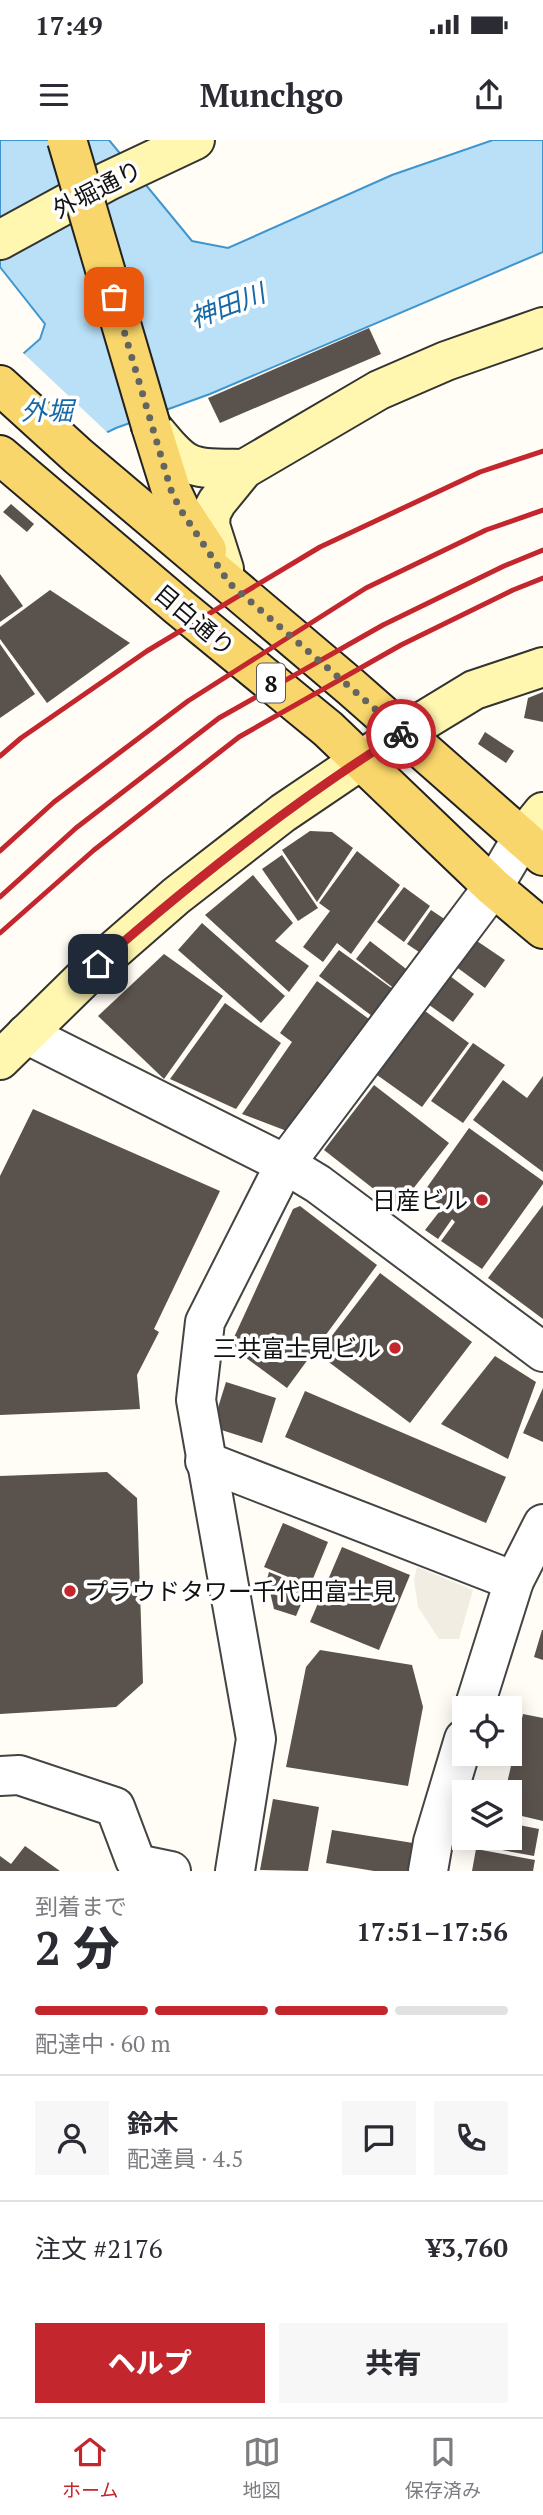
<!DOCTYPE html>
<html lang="ja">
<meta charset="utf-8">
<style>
body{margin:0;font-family:"PT Serif","Noto Sans JP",serif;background:#f7f7f7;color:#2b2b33;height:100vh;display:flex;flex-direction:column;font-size:26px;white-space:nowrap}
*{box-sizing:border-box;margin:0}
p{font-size:23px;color:#7c7c81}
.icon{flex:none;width:38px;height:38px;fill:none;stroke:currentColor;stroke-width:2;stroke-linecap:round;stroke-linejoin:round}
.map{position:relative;height:1731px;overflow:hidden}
.panel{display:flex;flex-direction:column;background:#fff;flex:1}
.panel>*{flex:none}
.tools{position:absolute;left:452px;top:1556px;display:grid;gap:14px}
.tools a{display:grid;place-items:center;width:70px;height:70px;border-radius:0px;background:#fff;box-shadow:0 4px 18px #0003;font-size:35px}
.pin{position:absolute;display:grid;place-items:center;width:60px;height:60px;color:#fff;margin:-30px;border-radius:14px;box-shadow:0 4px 10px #0006}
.courier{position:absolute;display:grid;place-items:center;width:70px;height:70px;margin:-35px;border:5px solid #c4262e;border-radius:50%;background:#fff;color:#222;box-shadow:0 2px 9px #0007}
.head em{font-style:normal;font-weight:800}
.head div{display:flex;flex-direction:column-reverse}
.head{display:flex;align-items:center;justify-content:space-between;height:119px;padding:0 35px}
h1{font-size:46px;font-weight:800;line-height:52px}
.bar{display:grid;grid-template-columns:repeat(4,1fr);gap:10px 7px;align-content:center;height:84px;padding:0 35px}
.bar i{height:9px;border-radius:5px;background:#e1e1e2}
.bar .active{background:#c4262e}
.bar p{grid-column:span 4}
.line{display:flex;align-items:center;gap:18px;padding:0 35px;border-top:2px solid #e1e1e2}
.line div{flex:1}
.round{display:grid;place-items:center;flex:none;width:74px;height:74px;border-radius:0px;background:#f7f7f7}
.button{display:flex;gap:14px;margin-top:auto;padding:14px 35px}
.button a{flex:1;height:80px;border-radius:0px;background:#c4262e;color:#fff;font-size:28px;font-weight:800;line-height:80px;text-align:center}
.button a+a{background:#f7f7f7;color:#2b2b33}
.status{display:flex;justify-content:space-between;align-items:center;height:49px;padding:0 35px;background:#fff;direction:ltr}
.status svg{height:19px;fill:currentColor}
header{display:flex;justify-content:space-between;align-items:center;height:91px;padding:0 35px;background:#fff;font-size:32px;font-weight:800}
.dock{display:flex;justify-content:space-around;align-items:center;height:98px;border-top:2px solid #e1e1e2;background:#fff;font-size:19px;color:#7c7c81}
.dock a{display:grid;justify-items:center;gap:4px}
.dock .active{color:#c4262e}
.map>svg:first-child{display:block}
</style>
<div class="status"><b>17:49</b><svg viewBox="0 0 49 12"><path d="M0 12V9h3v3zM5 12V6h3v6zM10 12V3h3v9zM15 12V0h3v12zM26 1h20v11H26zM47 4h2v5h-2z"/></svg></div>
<header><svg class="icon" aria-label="menu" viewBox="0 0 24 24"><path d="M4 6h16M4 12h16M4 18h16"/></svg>Munchgo<svg class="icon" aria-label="share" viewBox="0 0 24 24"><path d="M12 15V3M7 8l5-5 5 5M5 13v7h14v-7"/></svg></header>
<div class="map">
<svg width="543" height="1731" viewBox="0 0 543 1731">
<rect width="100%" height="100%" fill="#fffdf5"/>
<!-- plaza -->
<polygon fill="#f1ede2" points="417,1427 473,1450 459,1499 439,1499 418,1467 414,1440"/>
<!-- water -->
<polygon fill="#b9e0f7" stroke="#3f96cf" stroke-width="2" points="0,0 109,0 192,101 228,108 392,35 493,0 543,0 543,112 210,254 116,288 0,344 0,234 40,199 45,184 0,127"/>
<!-- pier -->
<polygon fill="#fffdf5" points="21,211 110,295 0,347 0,229"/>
<!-- building -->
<g fill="#5a524d">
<polygon points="369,188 381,214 220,283 208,258"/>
<polygon points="11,364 34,384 27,392 3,372"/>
<polygon points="0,434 23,466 0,482"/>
<polygon points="50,450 130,503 47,563 0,499 0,487"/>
<polygon points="0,504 35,554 0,578"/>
<polygon points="543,552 543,582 524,578 528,558"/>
<polygon points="485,592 514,611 506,623 478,604"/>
<polygon points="310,691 332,692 353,708 317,762 282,710"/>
<polygon points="357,711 400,745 351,814 337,803 323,822 303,807 330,771 319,763"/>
<polygon points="282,715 318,768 298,781 262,729"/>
<polygon points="253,735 293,783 275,801 309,826 289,852 205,775"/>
<polygon points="404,747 430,766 404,802 377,782"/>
<polygon points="431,770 452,784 428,818 407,804"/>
<polygon points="202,783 285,856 261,883 178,810"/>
<polygon points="474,799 505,820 485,848 455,826"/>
<polygon points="370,801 414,835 400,853 356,819"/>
<polygon points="339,810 397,852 376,879 319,836"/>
<polygon points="164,814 223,856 164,939 98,876"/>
<polygon points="446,833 474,854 453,882 425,862"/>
<polygon points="317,841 373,882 292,993 242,974 292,902 280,893"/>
<polygon points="225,863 281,903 236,969 170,939"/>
<polygon points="425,871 469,903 422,967 377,935"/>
<polygon points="473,903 505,925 463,983 431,961"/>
<polygon points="543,936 543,1032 473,980 503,940 527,958"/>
<polygon points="374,945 449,1003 398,1068 324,1010"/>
<polygon points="33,969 220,1051 154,1189 159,1192 137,1235 140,1269 0,1275 0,1036"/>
<polygon points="469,988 543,1041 543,1044 482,1129 441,1101 455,1082 452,1079 438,1099 425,1090 443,1067 423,1053"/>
<polygon points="543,1065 543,1179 488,1138"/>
<polygon points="300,1066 377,1125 287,1248 230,1206 293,1069"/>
<polygon points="380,1133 472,1202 410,1283 318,1214"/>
<polygon points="495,1216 536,1242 508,1319 441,1284"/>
<polygon points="226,1242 276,1258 262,1303 212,1287"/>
<polygon points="543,1248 543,1302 523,1293"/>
<polygon points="305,1251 506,1337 486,1383 285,1297"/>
<polygon points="107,1332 137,1358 143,1543 116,1567 0,1574 0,1336"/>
<polygon points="283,1383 328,1402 310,1446 264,1427"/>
<polygon points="342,1407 410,1435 379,1510 310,1482"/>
<polygon points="269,1432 308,1448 296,1476 274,1469 267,1439"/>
<polygon points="542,1490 543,1490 543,1520 534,1517"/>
<polygon points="320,1510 412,1525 423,1567 408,1646 286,1627 306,1527"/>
<polygon points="523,1574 543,1578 543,1681 509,1673 509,1652 505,1652"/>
<polygon points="273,1659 319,1667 308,1731 260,1730"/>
<polygon points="509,1683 539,1689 534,1716 470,1704 471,1698 509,1698"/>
<polygon points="332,1690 413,1703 408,1731 374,1731 326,1723"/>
<polygon points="25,1706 60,1731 0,1731 0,1716 11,1724"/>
<polygon points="476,1709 535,1720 533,1731 472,1731"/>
</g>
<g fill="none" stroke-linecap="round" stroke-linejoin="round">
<defs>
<g id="street">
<polyline points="26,894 285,1024 318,1044 543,1212"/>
<polyline points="205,1321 514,1441"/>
<polyline points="474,1568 514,1441 543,1384"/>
<polyline points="0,1636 19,1635 115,1667 135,1720 142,1725 171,1731"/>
<polyline points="235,1731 256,1599 196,1260 205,1182 285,1024 493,747 522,698"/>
<polyline points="428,1731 433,1702 464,1599"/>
</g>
<g id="secondary">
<polyline points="0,100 108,41 195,0"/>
<path d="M151,286c37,45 36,42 93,43"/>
<polyline points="224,429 210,385 211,373 217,362 244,329 379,250 446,221 543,187"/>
<polyline points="522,698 543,672"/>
<polyline points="0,920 98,824 176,756 283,673 382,606 474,550 543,527"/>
</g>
<g id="primary">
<polyline points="0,245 78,316 351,547 543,716"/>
<polyline points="151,286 171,350 180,369 207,410"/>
<polyline points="0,315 179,467 328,589 493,747 543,789"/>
</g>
</defs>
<!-- street casing -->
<use href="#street" stroke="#444" stroke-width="42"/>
<!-- secondary casing -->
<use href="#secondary" stroke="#333" stroke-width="42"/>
<!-- primary casing -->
<use href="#primary" stroke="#222" stroke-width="42"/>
<!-- street -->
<use href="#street" stroke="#fff" stroke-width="38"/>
<!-- secondary -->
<use href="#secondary" stroke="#fff6b0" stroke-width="38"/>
<!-- primary -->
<use href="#primary" stroke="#f9d66b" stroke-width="38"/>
<!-- rail -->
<g stroke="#c4262e" stroke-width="5">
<polyline points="0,616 21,598 147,511 320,407 480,332 543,311"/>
<polyline points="0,711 54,662 188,561 366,448 486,390 543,370"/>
<polyline points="0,757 76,688 219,578 383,485 504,426 543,410"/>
<polyline points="0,793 94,710 239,597 401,505 513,450 543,438"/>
</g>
<defs>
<polyline id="primary-bridge" points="67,0 151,286"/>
</defs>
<!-- primary-bridge casing -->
<use href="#primary-bridge" stroke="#222" stroke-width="42" stroke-linecap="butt"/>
<!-- primary-bridge -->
<use href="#primary-bridge" stroke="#f9d66b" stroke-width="38"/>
</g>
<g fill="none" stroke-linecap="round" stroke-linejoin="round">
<!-- done -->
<polyline stroke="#646461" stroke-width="7" stroke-dasharray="0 12.6" points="114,157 171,350 180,369 216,423 229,443 403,593 401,594"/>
<!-- route -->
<path stroke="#c4262e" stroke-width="9" d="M98,824c96,-84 195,-163 303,-230"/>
</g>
<!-- markers -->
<g fill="#c4262e" stroke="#fff" stroke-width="2.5">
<circle cx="482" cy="1060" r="7"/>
<circle cx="395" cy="1208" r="7"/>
<circle cx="70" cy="1451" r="7"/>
</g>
<g text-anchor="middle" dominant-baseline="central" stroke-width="7" stroke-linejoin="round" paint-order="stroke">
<!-- shield labels -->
<rect fill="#fff" stroke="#585858" stroke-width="2" x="257" y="523.5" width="28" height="39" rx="5"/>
<g font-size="23" font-weight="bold" fill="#111">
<text x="271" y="543">8</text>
</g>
<!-- street labels -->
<g font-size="24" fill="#111" stroke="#fff">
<text transform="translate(97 49) rotate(-27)">外堀通り</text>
<text transform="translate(195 480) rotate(40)">目白通り</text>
</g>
<!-- poi labels -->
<g font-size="24" fill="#111" stroke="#fff" text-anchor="end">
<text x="468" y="1060">日産ビル</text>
<text x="381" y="1208">三共富士見ビル</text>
<text x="84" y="1451" text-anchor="start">プラウドタワー千代田富士見</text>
</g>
<!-- water labels -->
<g font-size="26" font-style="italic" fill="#1768a6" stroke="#fff">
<text transform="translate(227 165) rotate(-21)">神田川</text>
<text x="47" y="270">外堀</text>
</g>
</g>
</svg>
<div class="tools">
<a><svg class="icon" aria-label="locate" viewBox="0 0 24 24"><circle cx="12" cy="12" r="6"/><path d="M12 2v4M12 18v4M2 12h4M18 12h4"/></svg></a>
<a><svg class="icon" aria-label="layers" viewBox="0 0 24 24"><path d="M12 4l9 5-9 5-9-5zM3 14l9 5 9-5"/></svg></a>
</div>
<div class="pin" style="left:114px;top:157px;background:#ea580c"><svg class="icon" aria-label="bag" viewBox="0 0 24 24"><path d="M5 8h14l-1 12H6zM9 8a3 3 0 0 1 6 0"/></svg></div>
<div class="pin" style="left:98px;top:824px;background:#1f2937"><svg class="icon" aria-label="home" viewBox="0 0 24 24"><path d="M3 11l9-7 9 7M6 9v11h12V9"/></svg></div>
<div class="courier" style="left:401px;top:594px"><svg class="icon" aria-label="bike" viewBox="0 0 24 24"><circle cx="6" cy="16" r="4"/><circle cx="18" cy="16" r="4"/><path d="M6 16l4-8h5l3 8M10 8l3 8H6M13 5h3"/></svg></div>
</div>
<section class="panel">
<div class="head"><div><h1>2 分</h1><p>到着まで</p></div><em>17:51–17:56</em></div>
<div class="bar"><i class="active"></i><i class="active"></i><i class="active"></i><i></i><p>配達中 · 60 m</p></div>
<div class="line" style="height:126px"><a class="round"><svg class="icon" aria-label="person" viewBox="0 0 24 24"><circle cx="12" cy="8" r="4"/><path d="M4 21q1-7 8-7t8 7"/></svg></a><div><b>鈴木</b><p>配達員 · 4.5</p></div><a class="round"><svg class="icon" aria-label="chat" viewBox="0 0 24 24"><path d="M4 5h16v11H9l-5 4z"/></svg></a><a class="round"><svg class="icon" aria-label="phone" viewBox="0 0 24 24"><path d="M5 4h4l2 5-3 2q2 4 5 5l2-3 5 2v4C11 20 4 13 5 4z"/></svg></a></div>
<div class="line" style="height:91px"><div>注文 #2176</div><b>¥3,760</b></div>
<div class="button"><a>ヘルプ</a><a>共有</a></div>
</section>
<nav class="dock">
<a class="active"><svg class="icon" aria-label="home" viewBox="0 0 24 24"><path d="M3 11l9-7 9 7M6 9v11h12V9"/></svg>ホーム</a>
<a><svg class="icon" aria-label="map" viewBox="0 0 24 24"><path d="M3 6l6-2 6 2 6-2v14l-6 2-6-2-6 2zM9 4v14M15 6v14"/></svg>地図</a>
<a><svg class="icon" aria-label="saved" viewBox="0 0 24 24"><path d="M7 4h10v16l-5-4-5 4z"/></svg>保存済み</a>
</nav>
